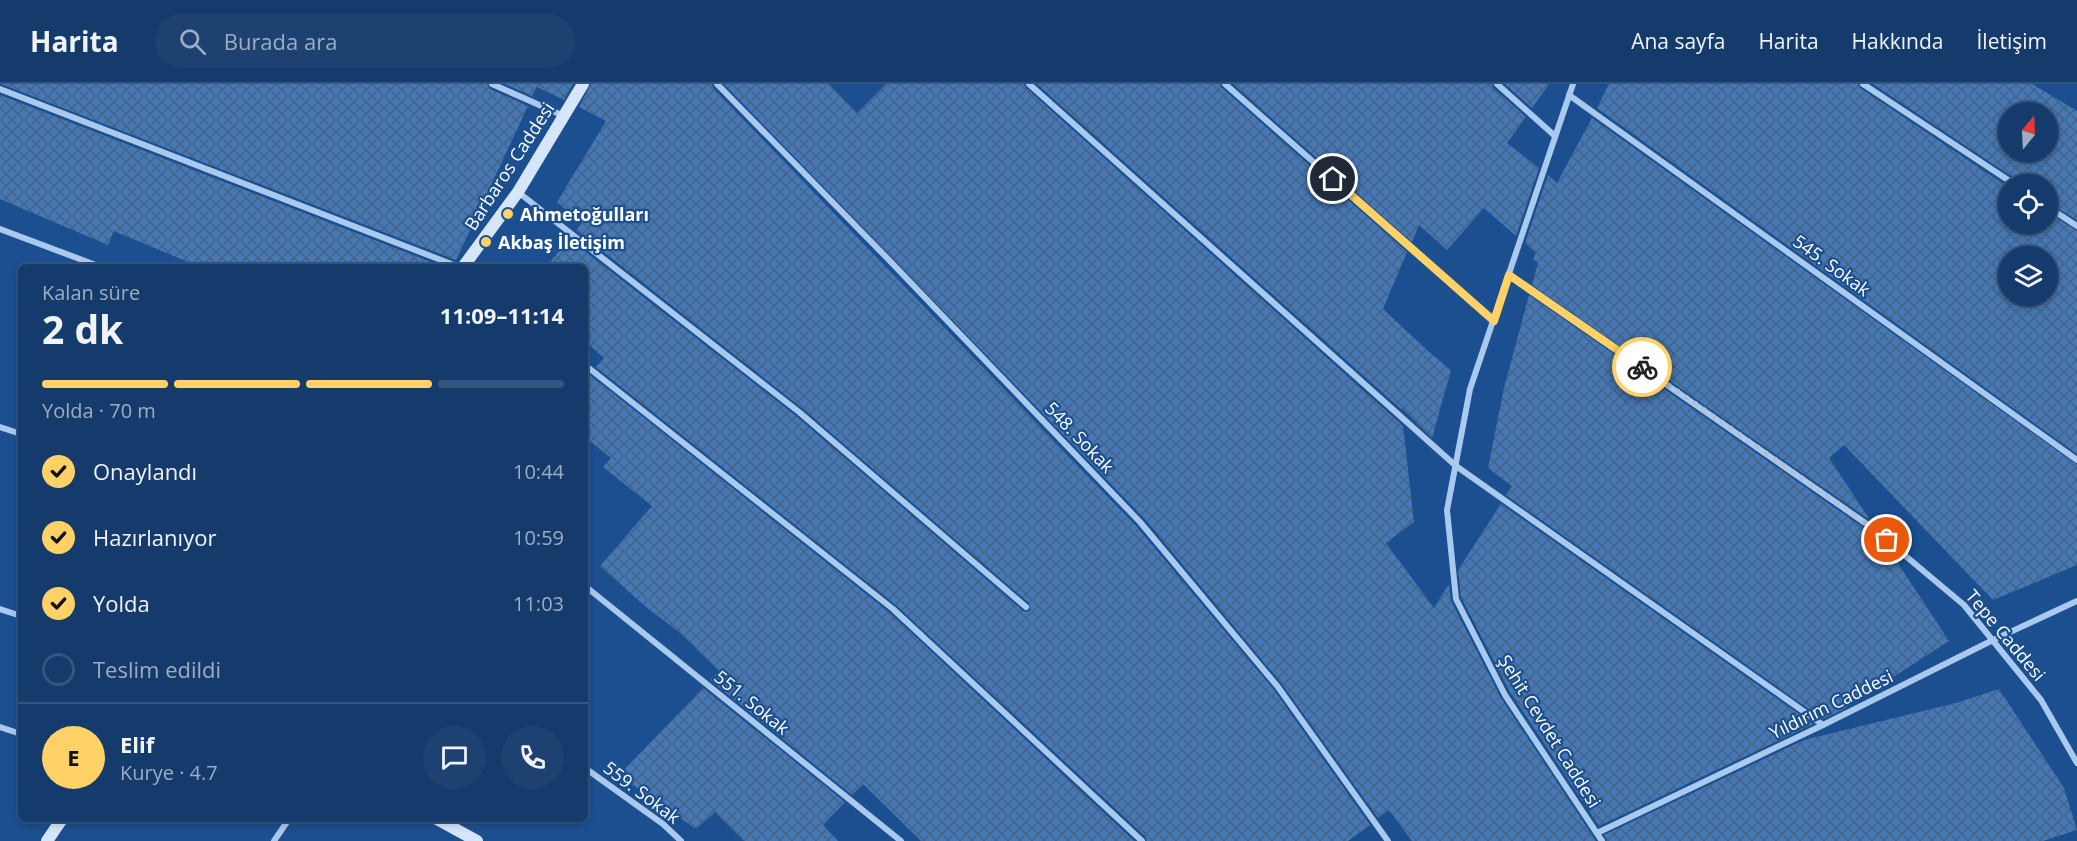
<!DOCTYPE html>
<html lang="tr">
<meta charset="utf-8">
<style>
body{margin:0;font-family:"Open Sans",sans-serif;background:#1d4271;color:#f1f3f6;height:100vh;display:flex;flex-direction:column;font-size:22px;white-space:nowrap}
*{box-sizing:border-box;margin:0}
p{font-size:20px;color:#9dadc1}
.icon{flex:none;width:33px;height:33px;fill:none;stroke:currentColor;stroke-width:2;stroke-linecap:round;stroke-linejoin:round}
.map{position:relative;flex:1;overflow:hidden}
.panel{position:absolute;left:18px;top:180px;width:570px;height:558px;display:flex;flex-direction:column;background:#143b6b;border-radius:9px;box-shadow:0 3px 9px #0003,0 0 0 2px #33557e}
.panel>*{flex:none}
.needle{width:39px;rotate:18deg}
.buttons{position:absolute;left:1998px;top:18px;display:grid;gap:12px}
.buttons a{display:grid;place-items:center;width:60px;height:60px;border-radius:50%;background:#143b6b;box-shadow:0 3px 9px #0003,0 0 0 2px #33557e;font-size:30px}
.pin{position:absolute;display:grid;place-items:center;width:51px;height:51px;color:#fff;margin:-26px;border:3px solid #fff;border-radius:50%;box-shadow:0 2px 6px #0007}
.courier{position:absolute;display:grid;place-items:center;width:60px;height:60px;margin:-30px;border:4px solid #ffd166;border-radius:50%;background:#fff;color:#222;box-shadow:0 2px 8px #0007}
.overview em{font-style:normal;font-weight:700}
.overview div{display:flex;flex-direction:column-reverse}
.overview{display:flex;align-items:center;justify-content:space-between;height:102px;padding:0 24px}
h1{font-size:39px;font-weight:700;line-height:45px}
.bar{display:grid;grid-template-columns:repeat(4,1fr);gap:9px 6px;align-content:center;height:72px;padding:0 24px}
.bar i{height:8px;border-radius:4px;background:#33557e}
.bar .current{background:#ffd166}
.bar p{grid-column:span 4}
.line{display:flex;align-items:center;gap:15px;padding:0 24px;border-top:2px solid #33557e}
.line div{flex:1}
.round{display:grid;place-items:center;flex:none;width:63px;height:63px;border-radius:32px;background:#1d4271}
ol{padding:0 24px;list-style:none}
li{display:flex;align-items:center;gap:18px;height:66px}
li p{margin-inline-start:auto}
li .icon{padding:6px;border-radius:50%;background:#ffd166;color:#111;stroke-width:4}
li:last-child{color:#9dadc1}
li i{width:33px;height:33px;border:3px solid #33557e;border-radius:50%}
header{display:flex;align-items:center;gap:36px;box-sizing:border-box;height:84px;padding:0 30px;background:#143b6b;border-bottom:2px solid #33557e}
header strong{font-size:28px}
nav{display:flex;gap:33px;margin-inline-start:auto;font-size:21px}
.search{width:420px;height:54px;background:#1d4271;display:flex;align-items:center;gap:15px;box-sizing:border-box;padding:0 21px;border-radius:33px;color:#9dadc1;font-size:22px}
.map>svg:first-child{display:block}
</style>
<header>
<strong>Harita</strong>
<div class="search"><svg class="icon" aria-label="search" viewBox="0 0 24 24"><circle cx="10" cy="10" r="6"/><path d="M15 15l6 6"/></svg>Burada ara</div>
<nav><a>Ana sayfa</a><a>Harita</a><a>Hakkında</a><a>İletişim</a></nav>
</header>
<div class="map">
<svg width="2077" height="757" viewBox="0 0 2077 757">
<defs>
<pattern id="building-cross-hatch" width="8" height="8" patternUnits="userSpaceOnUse" patternTransform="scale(1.5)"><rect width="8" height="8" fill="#4478b7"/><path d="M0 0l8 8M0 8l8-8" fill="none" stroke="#486282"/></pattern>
</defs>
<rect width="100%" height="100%" fill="#1b4f8f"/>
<!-- building -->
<g fill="url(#building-cross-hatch)" fill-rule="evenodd">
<polygon points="1,0 487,0 490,5 528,22 456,176"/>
<polygon points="505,0 573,0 564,16 537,3 532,12"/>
<polygon points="591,0 712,0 713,4 1136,442 1274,606 1370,741 1348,757 1147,757 1146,753 896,521 596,283 604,274 585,257 585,183 546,183 569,155 796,332 1023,527 1027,528 1030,526 1029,519 802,324 576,146 582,139 557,118 606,37 579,23"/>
<polygon points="724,0 829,0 857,29 886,0 1024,0 1026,4 1403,342 1414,438 1386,459 1434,524 1449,500 1451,517 1501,614 1596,757 1412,757 1389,726 1378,734 1282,600 1144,434"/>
<polygon points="1037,0 1220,0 1222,4 1407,168 1383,225 1428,267 1451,286 1432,354 1401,323 1402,326"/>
<polygon points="1233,0 1492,0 1493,4 1526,33 1507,59 1539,84 1516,152 1484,124 1447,166 1419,141 1412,158"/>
<polygon points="1505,0 1549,0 1532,24"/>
<path d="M1609,0h249l2,4 148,99v37h40v-11l29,18v223l-480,-346zM2008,172h40v40h-40z"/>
<path d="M1873,0h159l45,27v109l-29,-18v-18h-29l-2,-4zM2008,28h40v40h-40z"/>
<polygon points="0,11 444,183 200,183 114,147 108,161 0,115"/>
<polygon points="1592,34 2077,381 2077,481 1993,516 1844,361 1829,374 1870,436 1532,201 1538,179 1533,175 1536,169 1525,159 1548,91 1557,99"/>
<polygon points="1529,211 1868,447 1888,464 1949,557 1842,626 1823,635 1506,411 1512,402 1488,384 1504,304"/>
<polygon points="590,291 890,529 1134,757 921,757 863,700 852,711 710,596 719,587 679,548 646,523 600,482 652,422 603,383 611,374 585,353 585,297"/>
<polygon points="1501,420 1813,640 1599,742 1510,608 1461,513 1458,486"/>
<polygon points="703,604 845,718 823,741 838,757 744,757 715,728 696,745 619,691"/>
<polygon points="1999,605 2064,704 2077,746 2043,757 1607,757 1604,751 1804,656 1956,619"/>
</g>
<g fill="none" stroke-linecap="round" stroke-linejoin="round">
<!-- minor -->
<g stroke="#a9c9ee" stroke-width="6">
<polyline points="492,0 564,32"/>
<polyline points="717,0 888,175 1140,438 1278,603 1388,757"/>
<polyline points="1029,0 1456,382 1823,641"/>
<polyline points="1225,0 1494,237"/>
<polyline points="1497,0 1555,52"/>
<polyline points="1573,0 1470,305 1447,426 1456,515 1505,611 1602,757"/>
<polyline points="1863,0 2014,100"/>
<polyline points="0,5 459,183"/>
<polyline points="1569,11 2077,376"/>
<polyline points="518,108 799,328 1026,523"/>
<polyline points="2048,123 2077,142"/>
<polyline points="0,145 101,183"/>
<polyline points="1509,191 1871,443 1964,521 2041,616 2077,679"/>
<polyline points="585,281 893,525 1142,757"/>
<polyline points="0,343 21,350"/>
<polyline points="585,502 901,757"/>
<polyline points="0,525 21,532"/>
<polyline points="0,643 21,650"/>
<polyline points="585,684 663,740 681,757"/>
<polyline points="1597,749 1823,641 1993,556 2077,517"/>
<polyline points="274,757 289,735"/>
</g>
<!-- secondary -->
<g stroke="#d6e6fa" stroke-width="12">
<polyline points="463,183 518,108 583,0"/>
<polyline points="437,735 477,757"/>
<polyline points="47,757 62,735"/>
</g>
</g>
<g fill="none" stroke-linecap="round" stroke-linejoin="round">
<!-- done -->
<polyline stroke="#afc1d8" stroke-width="6" stroke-dasharray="0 10.8" points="1642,283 1871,443 1887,456"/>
<!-- route -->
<polyline stroke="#ffd166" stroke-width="8" points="1333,95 1494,237 1509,191 1642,283"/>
</g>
<!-- markers -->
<g fill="#ffd166" stroke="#1b4f8f" stroke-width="2">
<circle cx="508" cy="130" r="6"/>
<circle cx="486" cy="158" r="6"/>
</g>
<g text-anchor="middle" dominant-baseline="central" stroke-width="4.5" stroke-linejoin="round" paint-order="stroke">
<!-- street labels -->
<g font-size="18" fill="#fff" stroke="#1b4f8f">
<text transform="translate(509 82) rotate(-57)">Barbaros Caddesi</text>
<text transform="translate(1832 181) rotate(36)">545. Sokak</text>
<text transform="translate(1080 353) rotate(46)">548. Sokak</text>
<text transform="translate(2006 551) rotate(50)">Tepe Caddesi</text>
<text transform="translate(752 618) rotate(39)">551. Sokak</text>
<text transform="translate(1831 620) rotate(-26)">Yıldırım Caddesi</text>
<text transform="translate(1550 647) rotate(58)">Şehit Cevdet Caddesi</text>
<text transform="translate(642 708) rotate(37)">559. Sokak</text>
</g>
<!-- poi labels -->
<g font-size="18" font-weight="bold" fill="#fff" stroke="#1b4f8f" text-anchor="start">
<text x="520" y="130">Ahmetoğulları</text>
<text x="498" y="158">Akbaş İletişim</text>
</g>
</g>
</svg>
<div class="buttons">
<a><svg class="needle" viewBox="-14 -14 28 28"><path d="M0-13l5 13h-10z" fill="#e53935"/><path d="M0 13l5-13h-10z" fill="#9dadc1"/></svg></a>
<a><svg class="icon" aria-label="locate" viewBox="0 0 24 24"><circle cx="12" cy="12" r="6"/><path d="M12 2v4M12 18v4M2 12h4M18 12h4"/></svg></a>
<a><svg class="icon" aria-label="layers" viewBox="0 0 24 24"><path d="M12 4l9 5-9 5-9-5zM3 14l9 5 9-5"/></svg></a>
</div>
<div class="pin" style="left:1887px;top:456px;background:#ea580c"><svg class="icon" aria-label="bag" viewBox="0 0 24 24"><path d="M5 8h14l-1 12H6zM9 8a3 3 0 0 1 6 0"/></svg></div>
<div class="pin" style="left:1333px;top:95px;background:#1f2937"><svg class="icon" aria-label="home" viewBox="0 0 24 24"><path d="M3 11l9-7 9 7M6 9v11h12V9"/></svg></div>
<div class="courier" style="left:1642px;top:283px"><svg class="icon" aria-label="bike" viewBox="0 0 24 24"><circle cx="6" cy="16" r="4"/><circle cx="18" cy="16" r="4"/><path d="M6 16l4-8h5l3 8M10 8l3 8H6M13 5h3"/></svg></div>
<section class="panel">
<div class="overview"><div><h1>2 dk</h1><p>Kalan süre</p></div><em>11:09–11:14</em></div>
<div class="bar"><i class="current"></i><i class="current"></i><i class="current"></i><i></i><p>Yolda · 70 m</p></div>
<ol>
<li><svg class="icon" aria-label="check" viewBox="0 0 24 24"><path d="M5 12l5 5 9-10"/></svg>Onaylandı<p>10:44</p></li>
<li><svg class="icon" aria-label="check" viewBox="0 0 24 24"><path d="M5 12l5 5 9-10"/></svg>Hazırlanıyor<p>10:59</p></li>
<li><svg class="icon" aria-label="check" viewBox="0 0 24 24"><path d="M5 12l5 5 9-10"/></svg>Yolda<p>11:03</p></li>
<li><i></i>Teslim edildi</li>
</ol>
<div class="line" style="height:108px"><b class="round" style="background:#ffd166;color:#111">E</b><div><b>Elif</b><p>Kurye · 4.7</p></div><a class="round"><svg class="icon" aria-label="chat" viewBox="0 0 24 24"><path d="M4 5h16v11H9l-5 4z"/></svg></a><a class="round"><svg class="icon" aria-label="phone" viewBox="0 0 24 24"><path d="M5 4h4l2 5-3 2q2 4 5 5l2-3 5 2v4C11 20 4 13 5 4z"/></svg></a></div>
</section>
</div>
